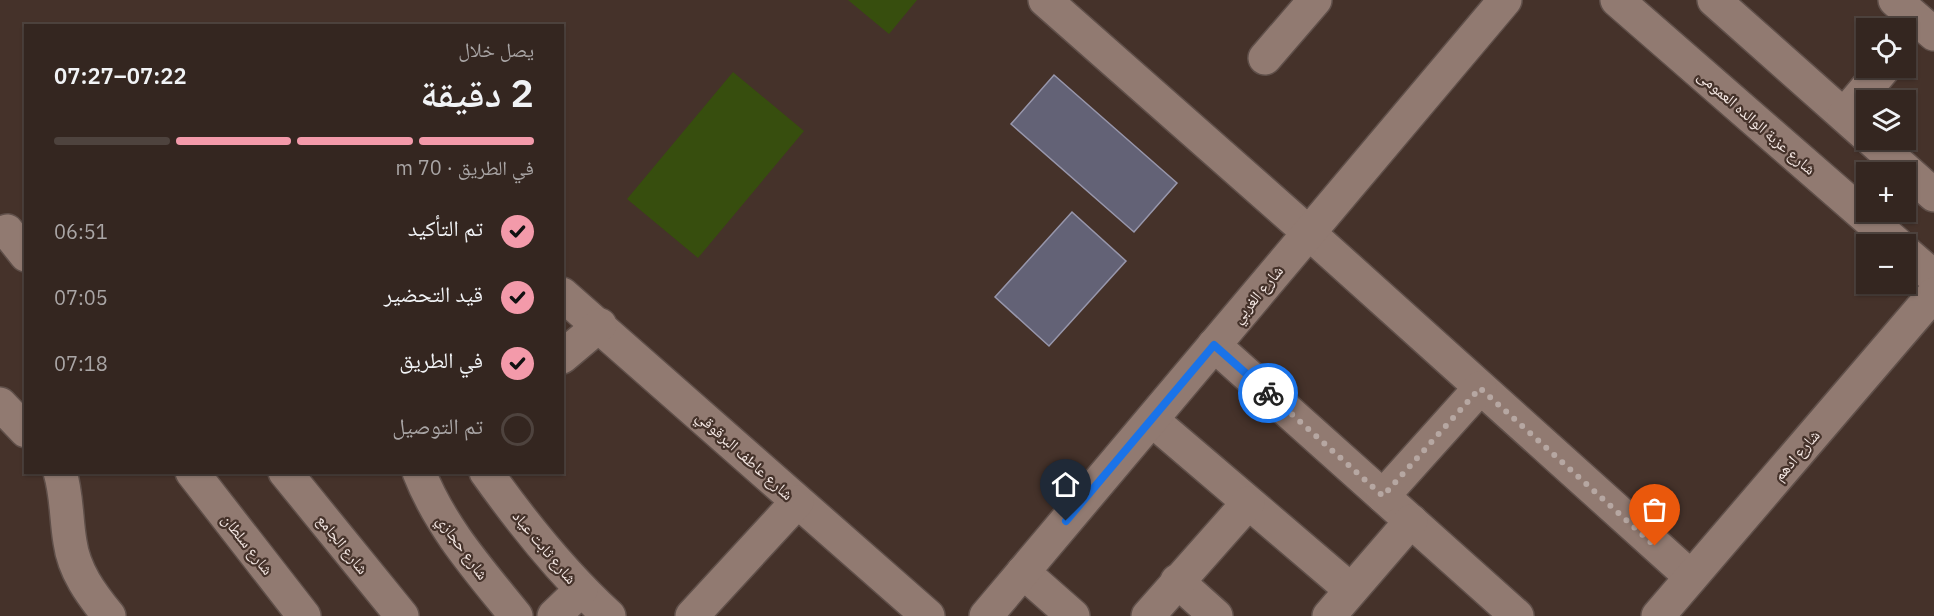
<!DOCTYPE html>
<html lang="ar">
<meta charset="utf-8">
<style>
body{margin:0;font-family:"IBM Plex Sans","Noto Naskh Arabic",sans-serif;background:#3f322d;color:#f1f3f6;direction:rtl;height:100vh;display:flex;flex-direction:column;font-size:22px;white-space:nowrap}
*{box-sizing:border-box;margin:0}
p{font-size:20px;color:#a9a5a5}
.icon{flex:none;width:33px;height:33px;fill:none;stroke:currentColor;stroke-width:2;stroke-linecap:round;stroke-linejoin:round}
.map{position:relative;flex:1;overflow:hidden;direction:ltr}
.sheet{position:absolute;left:24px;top:24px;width:540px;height:450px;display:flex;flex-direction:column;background:#342620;border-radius:0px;box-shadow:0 2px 4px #0004,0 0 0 2px #4e433e;direction:rtl}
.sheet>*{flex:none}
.controls{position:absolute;left:1856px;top:18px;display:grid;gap:12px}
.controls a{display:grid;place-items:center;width:60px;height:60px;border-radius:0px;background:#342620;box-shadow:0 2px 4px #0004,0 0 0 2px #4e433e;font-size:30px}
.pin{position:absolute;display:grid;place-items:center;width:51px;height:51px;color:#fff;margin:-62px -26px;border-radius:50% 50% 50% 0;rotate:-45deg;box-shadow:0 0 6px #0007}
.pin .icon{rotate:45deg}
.courier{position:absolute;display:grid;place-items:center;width:60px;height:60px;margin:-30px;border:4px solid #1a73e8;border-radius:50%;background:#fff;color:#222;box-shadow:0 2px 8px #0007}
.overview em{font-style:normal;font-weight:600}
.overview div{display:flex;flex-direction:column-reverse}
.overview{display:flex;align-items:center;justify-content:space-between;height:102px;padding:0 30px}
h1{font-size:39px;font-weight:600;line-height:45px}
.bar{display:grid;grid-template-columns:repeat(4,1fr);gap:9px 6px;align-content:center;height:72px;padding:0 30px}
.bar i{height:8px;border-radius:4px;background:#4e433e}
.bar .active{background:#f39aaa}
.bar p{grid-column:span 4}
ol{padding:0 30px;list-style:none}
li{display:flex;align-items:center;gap:18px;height:66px}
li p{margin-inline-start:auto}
li .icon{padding:6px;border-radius:50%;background:#f39aaa;color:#111;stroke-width:4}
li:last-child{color:#a9a5a5}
li i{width:33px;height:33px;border:3px solid #4e433e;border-radius:50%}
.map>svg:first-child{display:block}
</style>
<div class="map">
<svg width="1934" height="616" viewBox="0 0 1934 616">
<rect width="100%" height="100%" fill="#45322a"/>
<!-- green -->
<g fill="#374e0e">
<polygon points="848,0 917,0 889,34"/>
<polygon points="733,72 804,131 698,258 627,199"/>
</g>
<!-- building -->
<g fill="#636276" stroke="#9897ac" stroke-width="1.5">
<polygon points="1054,75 1177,183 1134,232 1011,124"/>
<polygon points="1072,212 1126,261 1049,346 995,297"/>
</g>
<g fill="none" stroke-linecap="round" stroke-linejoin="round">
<defs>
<g id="minor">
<polyline points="1045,0 1309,233 1691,577"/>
<polyline points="1617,0 1897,244"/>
<polyline points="1714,0 1866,135"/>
<polyline points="1895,0 1934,34"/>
<polyline points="1265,58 1315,0"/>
<polyline points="1844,115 1884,68"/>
<polyline points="1872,140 1934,195"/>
<polyline points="7,231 26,255"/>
<polyline points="1905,252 1934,277"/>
<polyline points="562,294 928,616"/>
<polyline points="1214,345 1517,616"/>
<polyline points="562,357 600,325"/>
<polyline points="0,404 26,431"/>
<polyline points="1152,420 1351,590"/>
<path d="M60,472c7,23 6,47 10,70 4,29 21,52 39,74"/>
<polyline points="192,472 304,616"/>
<polyline points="285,472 402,616"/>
<path d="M419,472c22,56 60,98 97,144"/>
<path d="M486,472c37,52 76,101 123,144"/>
<polyline points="1383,496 1480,388"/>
<polyline points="1023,572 1073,616"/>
<polyline points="1177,581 1216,616"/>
<polyline points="554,616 581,590"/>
<polyline points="692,616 797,502"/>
<polyline points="986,616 1505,0"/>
<polyline points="1148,616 1248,503"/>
<polyline points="1329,616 1411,521"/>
<polyline points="1658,616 1934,294"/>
</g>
</defs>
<!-- minor casing -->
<use href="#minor" stroke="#5f4f49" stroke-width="36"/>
<!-- minor -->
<use href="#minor" stroke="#917a71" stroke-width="33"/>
</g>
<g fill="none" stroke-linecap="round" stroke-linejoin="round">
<!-- done -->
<polyline stroke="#b6a7a2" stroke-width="6" stroke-dasharray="0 10.8" points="1268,393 1383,496 1480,388 1655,546"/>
<!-- route -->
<polyline stroke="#1a73e8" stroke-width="8" points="1066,521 1214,345 1268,393"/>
</g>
<g text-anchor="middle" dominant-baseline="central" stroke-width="4.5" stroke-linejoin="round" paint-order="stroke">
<!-- street labels -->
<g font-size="16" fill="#f3e6e2" stroke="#45322a">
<text transform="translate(1757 122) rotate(41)">شارع عزبة الوالده العمومى</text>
<text transform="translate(1257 294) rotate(-50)">شارع الغربي</text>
<text transform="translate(745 455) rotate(42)">شارع عاطف البرقوقي</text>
<text transform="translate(1796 455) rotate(-49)">شارع ادهم</text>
<text transform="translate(248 544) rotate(52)">شارع سلطان</text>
<text transform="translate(343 544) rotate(51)">شارع الجامع</text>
<text transform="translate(463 547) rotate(54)">شارع حجازي</text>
<text transform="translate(545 547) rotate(50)">شارع ثابت عياد</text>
</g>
</g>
</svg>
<div class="controls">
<a><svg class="icon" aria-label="locate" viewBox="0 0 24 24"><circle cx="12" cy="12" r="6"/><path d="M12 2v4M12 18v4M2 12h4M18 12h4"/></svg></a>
<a><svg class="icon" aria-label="layers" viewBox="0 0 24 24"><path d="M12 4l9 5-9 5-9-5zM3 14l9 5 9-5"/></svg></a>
<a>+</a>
<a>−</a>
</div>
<div class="pin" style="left:1655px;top:546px;background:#ea580c"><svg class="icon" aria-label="bag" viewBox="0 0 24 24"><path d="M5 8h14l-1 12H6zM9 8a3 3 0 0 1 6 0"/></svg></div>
<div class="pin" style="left:1066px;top:521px;background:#1f2937"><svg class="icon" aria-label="home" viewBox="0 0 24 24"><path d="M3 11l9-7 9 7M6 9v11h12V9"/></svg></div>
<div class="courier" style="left:1268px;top:393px"><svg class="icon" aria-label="bike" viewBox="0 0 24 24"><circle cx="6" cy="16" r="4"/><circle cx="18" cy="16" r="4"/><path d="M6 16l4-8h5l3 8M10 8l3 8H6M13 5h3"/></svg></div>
<section class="sheet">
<div class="overview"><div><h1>2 دقيقة</h1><p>يصل خلال</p></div><em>07:22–07:27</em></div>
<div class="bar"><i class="active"></i><i class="active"></i><i class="active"></i><i></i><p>في الطريق · 70 m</p></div>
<ol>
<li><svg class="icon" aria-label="check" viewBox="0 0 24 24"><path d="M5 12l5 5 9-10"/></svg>تم التأكيد<p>06:51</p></li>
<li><svg class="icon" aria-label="check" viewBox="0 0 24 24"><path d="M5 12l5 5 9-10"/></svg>قيد التحضير<p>07:05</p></li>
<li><svg class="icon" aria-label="check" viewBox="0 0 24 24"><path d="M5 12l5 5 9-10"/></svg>في الطريق<p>07:18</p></li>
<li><i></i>تم التوصيل</li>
</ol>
</section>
</div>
